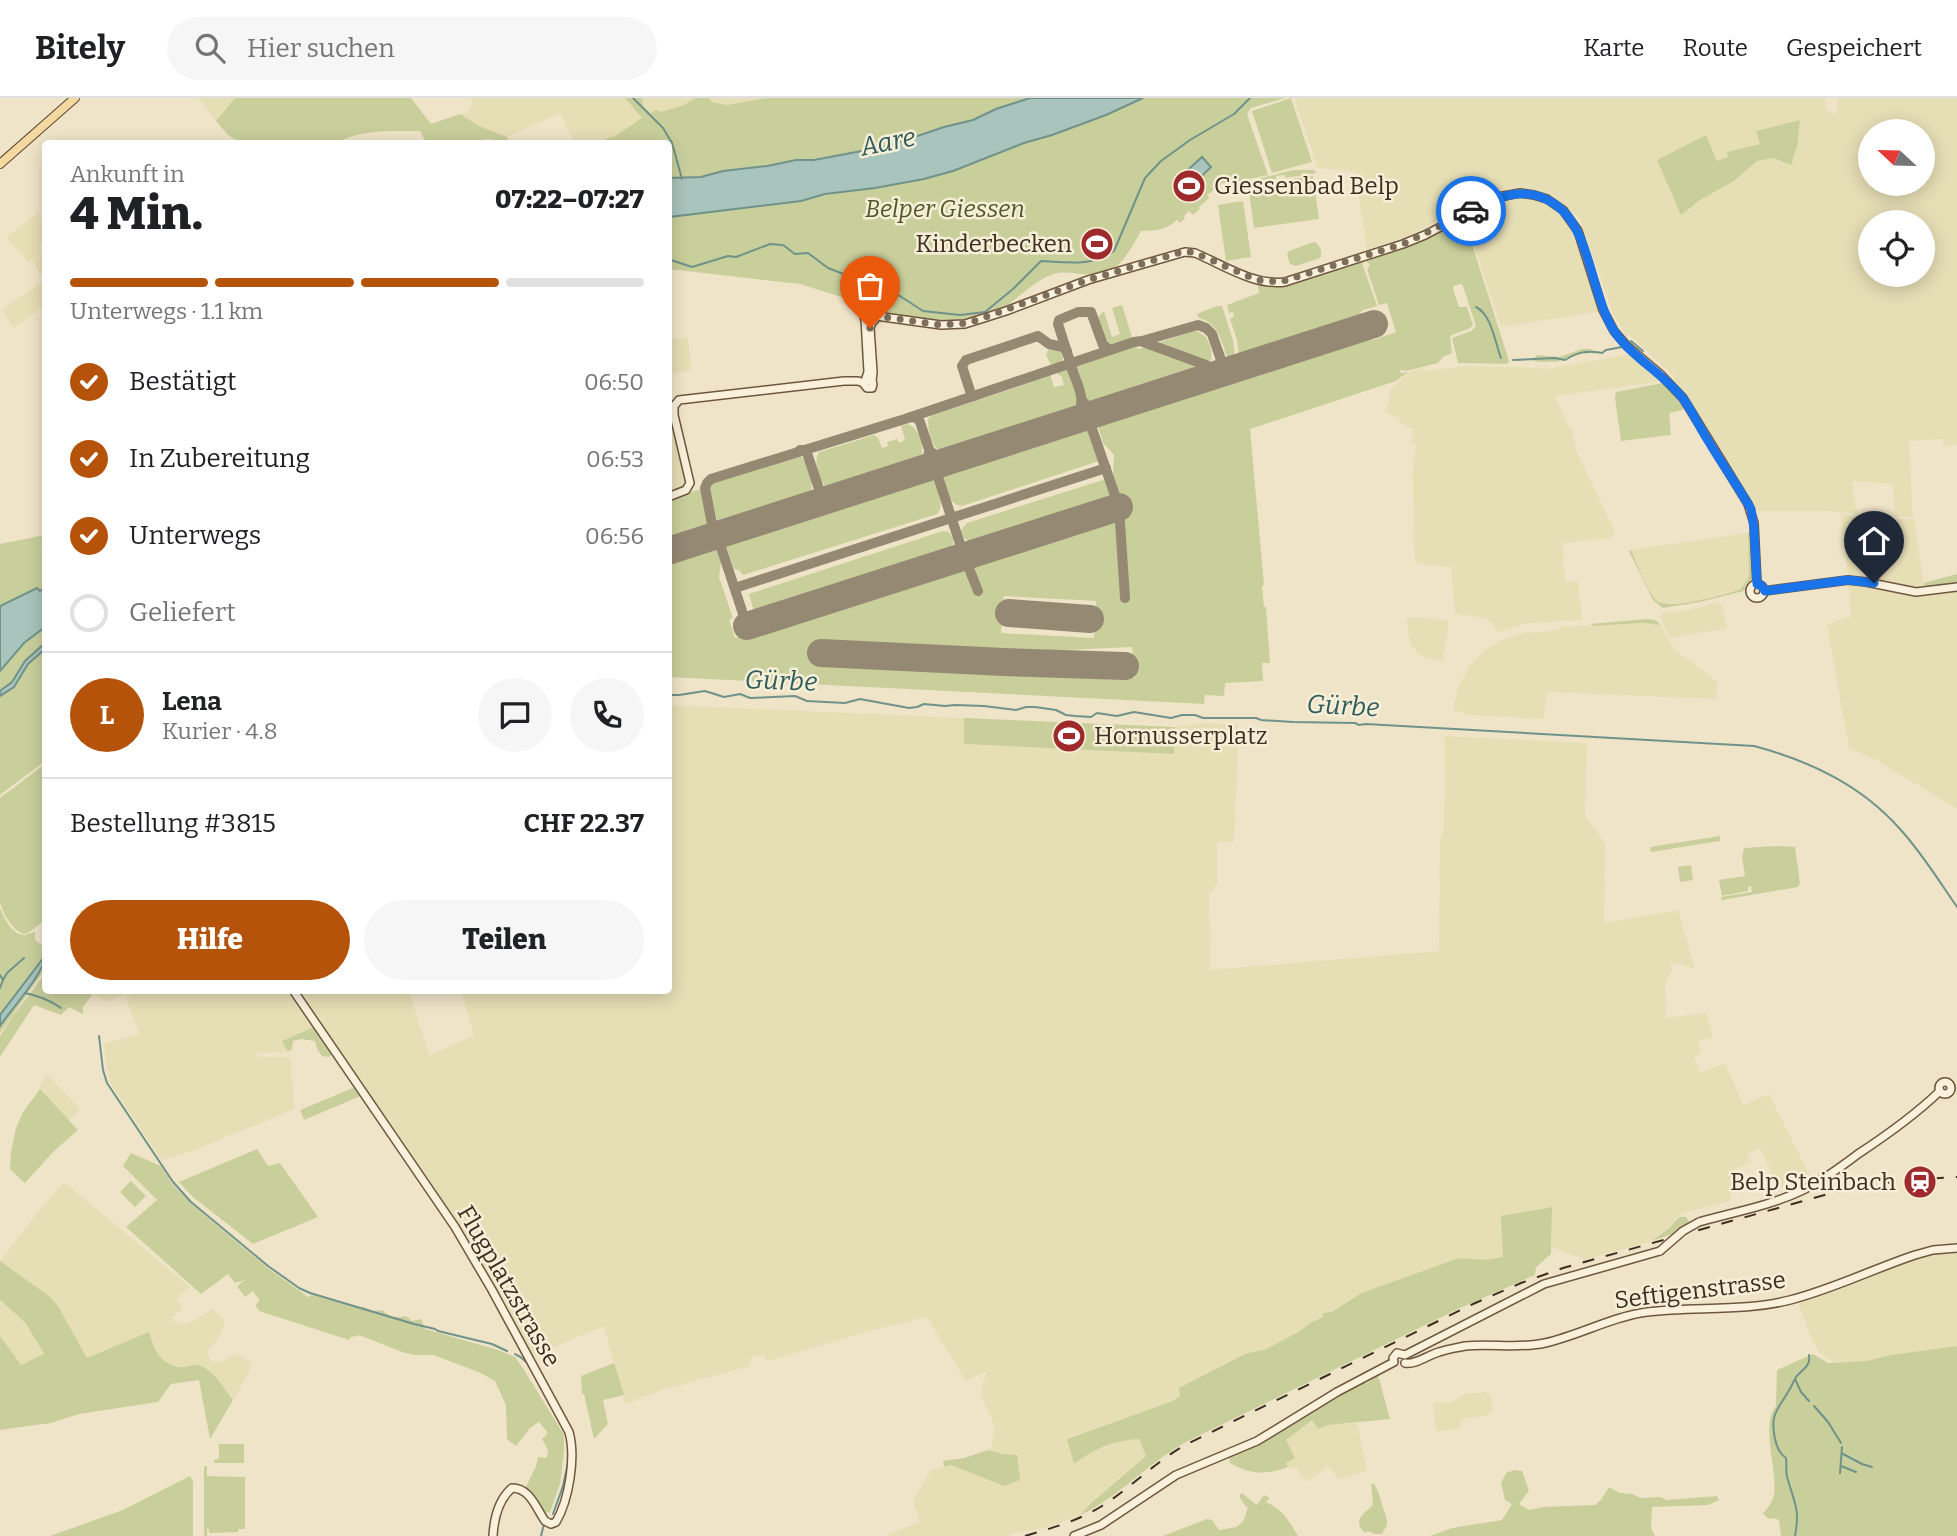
<!DOCTYPE html>
<html lang="de">
<meta charset="utf-8">
<style>
body{margin:0;font-family:Bitter,serif;background:#f6f6f6;color:#202124;height:100vh;display:flex;flex-direction:column;font-size:26px;white-space:nowrap}
*{box-sizing:border-box;margin:0}
p{font-size:23px;color:#757577}
.icon{flex:none;width:38px;height:38px;fill:none;stroke:currentColor;stroke-width:2;stroke-linecap:round;stroke-linejoin:round}
.map{position:relative;flex:1;overflow:hidden}
.side{position:absolute;left:42px;top:42px;width:630px;height:854px;display:flex;flex-direction:column;background:#fff;border-radius:7px;box-shadow:0 4px 18px #0003}
.side>*{flex:none}
.needle{width:46px;rotate:292deg}
.buttons{position:absolute;left:1858px;top:21px;display:grid;gap:14px}
.buttons a{display:grid;place-items:center;width:77px;height:77px;border-radius:50%;background:#fff;box-shadow:0 4px 18px #0003;font-size:35px}
.pin{position:absolute;display:grid;place-items:center;width:60px;height:60px;color:#fff;margin:-72px -30px;border-radius:50% 50% 50% 0;rotate:-45deg;box-shadow:0 0 7px #0007}
.pin .icon{rotate:45deg}
.courier{position:absolute;display:grid;place-items:center;width:70px;height:70px;margin:-35px;border:5px solid #1a73e8;border-radius:50%;background:#fff;color:#222;box-shadow:0 2px 9px #0007}
.summary em{font-style:normal;font-weight:800}
.summary div{display:flex;flex-direction:column-reverse}
.summary{display:flex;align-items:center;justify-content:space-between;height:119px;padding:0 28px}
h1{font-size:46px;font-weight:800;line-height:52px}
.bar{display:grid;grid-template-columns:repeat(4,1fr);gap:10px 7px;align-content:center;height:84px;padding:0 28px}
.bar i{height:9px;border-radius:5px;background:#e0e0e0}
.bar .current{background:#b45309}
.bar p{grid-column:span 4}
.line{display:flex;align-items:center;gap:18px;padding:0 28px;border-top:2px solid #e0e0e0}
.line div{flex:1}
.round{display:grid;place-items:center;flex:none;width:74px;height:74px;border-radius:37px;background:#f6f6f6}
ol{padding:0 28px;list-style:none}
li{display:flex;align-items:center;gap:21px;height:77px}
li p{margin-inline-start:auto}
li .icon{padding:7px;border-radius:50%;background:#b45309;color:#fff;stroke-width:4}
li:last-child{color:#757577}
li i{width:38px;height:38px;border:4px solid #e0e0e0;border-radius:50%}
.cta{display:flex;gap:14px;margin-top:auto;padding:14px 28px}
.cta a{flex:1;height:80px;border-radius:42px;background:#b45309;color:#fff;font-size:28px;font-weight:800;line-height:80px;text-align:center}
.cta a+a{background:#f6f6f6;color:#202124}
header{display:flex;align-items:center;gap:42px;box-sizing:border-box;height:98px;padding:0 35px;background:#fff;border-bottom:2px solid #e0e0e0}
header strong{font-size:33px}
nav{display:flex;gap:38px;margin-inline-start:auto;font-size:24px}
.search{width:490px;height:63px;background:#f6f6f6;display:flex;align-items:center;gap:18px;box-sizing:border-box;padding:0 24px;border-radius:38px;color:#757577;font-size:26px}
.map>svg:first-child{display:block}
</style>
<header>
<strong>Bitely</strong>
<div class="search"><svg class="icon" aria-label="search" viewBox="0 0 24 24"><circle cx="10" cy="10" r="6"/><path d="M15 15l6 6"/></svg>Hier suchen</div>
<nav><a>Karte</a><a>Route</a><a>Gespeichert</a></nav>
</header>
<div class="map">
<svg width="1957" height="1438" viewBox="0 0 1957 1438">
<rect width="100%" height="100%" fill="#f0e4c8"/>
<!-- farmland -->
<g fill="#e6deb5" fill-rule="evenodd">
<polygon points="199,0 235,0 216,23"/>
<polygon points="472,0 625,0 642,20 615,38 605,41 604,45 575,46 560,15 507,39 479,28 460,16 466,15 471,10"/>
<polygon points="642,0 696,0 676,14 650,16 643,8"/>
<polygon points="709,0 770,0 727,7 712,4"/>
<path d="M1297,0h529l-1,11 11,6 1,-17h120v347l-13,1 -2,-7 -33,2 4,76h-18l-2,-33 -40,-3v13l5,20 -32,-3h-69l-49,-78 -18,-34 -15,-18 -2,-6 -43,-39 -3,1 -13,-21 -35,-98 -16,-15 -14,-9 -16,-5 -16,-2 -13,3 -12,3 -84,43 -41,14 -12,-79 -37,-3 -23,-67zM1800,22l-5,36 -38,5 -23,20 -34,19 -20,15 26,-80 11,26 12,-4 -1,-5 32,-8 -3,-13zM1871,33h52v53h-52zM1871,124h52v53h-52z"/>
<polygon points="1518,97 1541,101 1558,111 1574,131 1602,213 1501,229 1471,138 1469,134 1465,133 1456,133 1452,127 1497,101"/>
<polygon points="39,115 45,129 45,146 39,150 45,159 45,207 14,230 2,211 44,183 32,161 28,164 6,139"/>
<polygon points="688,239 692,272 669,276 669,242"/>
<polygon points="1630,256 1662,281 1658,284 1555,298 1568,327 1572,331 1576,352 1614,432 1614,437 1610,440 1562,445 1565,484 1578,483 1582,522 1529,525 1498,534 1492,525 1485,520 1455,516 1451,469 1415,465 1413,376 1416,345 1411,344 1414,331 1399,325 1400,321 1386,314 1391,292 1407,275 1423,270 1425,273 1469,268 1541,270 1542,272"/>
<polygon points="668,302 670,303 688,381 686,390 668,398"/>
<polygon points="1841,416 1875,421 1914,421 1925,492 1848,480"/>
<polygon points="1748,435 1749,478 1741,491 1698,503 1668,507 1662,506 1653,499 1631,452"/>
<polygon points="1848,484 1900,493 1957,491 1957,711 1878,663 1849,650 1827,526 1851,518"/>
<polygon points="1718,504 1719,507 1722,507 1727,530 1670,540 1661,521 1661,516 1699,510"/>
<polygon points="1406,520 1428,520 1449,523 1443,563 1421,558 1410,546"/>
<polygon points="1642,525 1661,527 1674,551 1717,583 1716,601 1547,594 1544,621 1469,617 1453,612 1458,590 1471,566 1485,552 1502,542 1523,535 1560,532 1561,529"/>
<polygon points="669,607 964,620 964,646 1174,656 1175,629 1205,625 1239,627 1234,744 1217,744 1217,787 1209,796 1210,872 1439,853 1440,742 1444,731 1445,638 1587,645 1585,718 1605,745 1604,825 1678,812 1695,871 1670,863 1672,872 1665,885 1666,920 1706,915 1713,939 1698,943 1701,956 1694,958 1700,975 1725,965 1743,1007 1769,996 1810,1078 1779,1091 1760,1050 1747,1056 1751,1065 1733,1072 1737,1091 1730,1093 1731,1103 1687,1114 1678,1118 1671,1127 1652,1143 1585,1162 1552,1149 1552,1109 1503,1159 1486,1162 1459,1160 1378,1189 1360,1196 1332,1214 1323,1215 1323,1219 1310,1225 1300,1233 1265,1251 1263,1251 1179,1290 1180,1298 1174,1303 1068,1340 1089,1355 1123,1342 1139,1341 1146,1358 1101,1396 1081,1417 1042,1431 1013,1435 1008,1438 885,1438 920,1424 913,1403 930,1373 951,1367 1004,1388 1016,1357 1002,1356 988,1352 991,1349 995,1332 992,1322 981,1297 983,1284 987,1273 966,1283 927,1219 880,1230 765,1264 765,1256 751,1259 750,1268 662,1292 625,1306 604,1228 531,1259 458,1125 359,986 296,893 409,893 429,957 474,938 461,893 668,892"/>
<polygon points="140,892 292,893 321,938 314,929 282,943 288,954 256,955 258,959 288,959 288,961 291,961 291,982 293,983 294,1011 193,1053 161,1062 111,987 107,971 104,946 140,936 126,901 127,898"/>
<polygon points="90,893 134,893 106,904"/>
<polygon points="47,976 80,1011 69,1023 39,990"/>
<polygon points="64,1084 190,1189 176,1200 183,1210 172,1219 175,1224 181,1226 191,1224 213,1211 224,1222 224,1228 217,1242 207,1253 210,1262 219,1265 234,1257 244,1259 252,1266 247,1278 233,1302 212,1275 197,1267 182,1269 165,1265 155,1253 87,1260 58,1208 49,1198 0,1163 43,1108"/>
<polygon points="1957,1153 1957,1248 1891,1257 1866,1263 1833,1264 1820,1255 1809,1235 1798,1203 1889,1168 1934,1155"/>
<polygon points="0,1202 25,1224 44,1257 21,1267 0,1238"/>
<polygon points="1484,1294 1491,1298 1493,1313 1486,1318 1461,1321 1460,1331 1436,1333 1433,1305 1452,1304 1464,1296"/>
<polygon points="1312,1321 1318,1331 1328,1327 1357,1325 1367,1373 1339,1381 1328,1368 1307,1384 1296,1369 1290,1371 1286,1365 1286,1342"/>
</g>
<!-- green -->
<g fill="#c9cf9b" fill-rule="evenodd">
<path d="M235,0h176l20,26 29,-10 19,12 28,11 3,6h-19v-4h-5l-4,4h-56l-6,-12c-28,0 -59,-2 -84,12h-95l-13,-8 -12,-14z"/>
<path d="M625,0h17l1,8 7,7 6,-3 5,2 23,-7 12,-7h13l3,4 15,3 40,-7h518l-34,10 -4,6 21,61 -41,9 -4,-1 -16,12 2,3 -10,9 1,2 -7,6 -4,-4 -5,5 1,2 -5,5 -3,-3c-9,9 -23,11 -36,11 -15,27 -24,46 -59,43 -10,-1 -22,-3 -31,1 -16,6 -30,21 -44,30 -39,25 -82,15 -125,8l-6,-5 -76,-24 -131,-15 -1,-125h-64l1,-5 10,-3 27,-18z"/>
<polygon points="1291,0 1312,64 1272,75 1252,13"/>
<polygon points="1800,22 1797,49 1791,67 1774,60 1757,63 1734,83 1700,102 1681,117 1657,62 1706,37 1717,63 1728,59 1727,54 1760,46 1756,33"/>
<polygon points="1293,72 1315,72 1316,75 1286,80 1285,77 1276,78 1276,81 1250,83"/>
<polygon points="1313,78 1319,121 1254,130 1248,87"/>
<polygon points="1243,103 1251,159 1226,163 1218,107"/>
<path d="M1444,131l4,7 16,-3 6,5 39,123 -2,3 -49,-1 -6,-25 19,-7 5,-5 -13,-40 -2,-2 -7,2 -1,3 6,18h8l6,18 -3,3 -20,8 2,17 -9,4 -5,6 -32,8 -6,-1 1,3 7,-1 -12,9 -146,48 14,156 -2,1 2,21h2l4,56h-8l1,18 -38,2 -1,13 -19,-1 -1,9 -535,-27v-116l49,-16 3,18 -2,14 14,41 -4,2 6,18 380,-123 7,83h7l-6,-94 -10,-28 1,-21 -11,-12 -6,-20 140,-46 3,2 1,-3 120,-39 12,3 23,-8 -9,-29 -8,2 -12,-36 3,-4 -4,-4 1,-3 56,-19zM1004,498l92,5 -2,37 -93,-5zM814,546l187,9 131,-6 3,31 -322,-14z"/>
<path d="M1314,144c6,2 9,11 6,16l-24,8 -6,-2 -3,-9 2,-4z"/>
<polygon points="1361,162 1377,208 1363,212 1355,221 1239,259 1237,242 1230,221 1234,218 1233,214 1229,215 1227,207 1259,195 1257,185 1278,187"/>
<path d="M1122,207l10,32 -2,3 -21,6c-6,-4 -11,-22 -11,-29l6,-6 8,26 8,-3 -8,-26z"/>
<path d="M1216,208h6l11,34 2,16 -4,3 -4,-2c-6,-17 -8,-33 -28,-39l-2,-4z"/>
<path d="M1194,233c14,2 19,17 17,30h-6l-48,-18z"/>
<polygon points="1132,248 1139,251 1149,248 1205,270 1095,305 1087,303 1076,274 1079,266"/>
<polygon points="1054,250 1063,254 1064,258 1060,266 1051,267 1046,257 1048,252"/>
<path d="M1582,251h8l7,4 -3,1 -6,-2 -1,2 -4,-1 -27,9c-8,-2 -15,2 -24,-2l5,-5 22,2z"/>
<path d="M1065,271l5,4 9,28 -3,8 -133,43c-12,-3 -15,-22 -15,-33l4,-4 97,-32 3,-3 18,-6 4,13 10,-2 -3,-10 -2,1 -2,-4z"/>
<polygon points="1663,285 1684,309 1682,312 1669,315 1671,337 1621,343 1615,300 1616,294"/>
<path d="M908,326c12,5 18,24 12,35l-87,29h-5c-10,-6 -15,-26 -9,-36l55,-17 4,3 4,10 6,-2 -1,-4 10,-3 2,4 6,-3 -4,-14z"/>
<path d="M1089,327l10,36 -137,45c-15,-1 -17,-21 -19,-34z"/>
<path d="M798,356c10,6 17,30 12,40l-82,28h-7l-4,-2 -8,-29 2,-9z"/>
<path d="M932,378c4,11 14,28 5,38l-194,61 -4,-5 -5,-1 -9,-26z"/>
<polygon points="1106,381 1113,398 975,443 968,443 963,439 961,432 967,425"/>
<polygon points="701,391 709,426 708,429 669,443 668,401"/>
<polygon points="943,433 949,434 953,440 953,447 948,452 754,514 749,496"/>
<path d="M1748,435h3l1,46 -6,5 -2,7 -44,11 -37,6 -10,-8 -24,-49 2,-1c6,13 16,40 25,50 11,12 70,-6 85,-11l8,-13z"/>
<polygon points="45,437 45,448 41,451 46,462 45,663 0,697 0,446"/>
<polygon points="1957,476 1957,491 1925,496 1924,485"/>
<polygon points="1647,521 1655,522 1661,527 1642,525 1592,528 1591,526"/>
<polygon points="964,620 1175,629 1174,656 964,646"/>
<polygon points="45,666 45,822 28,835 23,836 15,831 5,818 0,805 0,700"/>
<polygon points="1720,738 1720,743 1651,754 1650,749"/>
<polygon points="1777,748 1795,749 1800,785 1798,789 1722,802 1721,799 1752,794 1751,788 1748,789 1748,793 1722,798 1719,782 1745,778 1742,759 1744,750"/>
<polygon points="1691,767 1693,782 1680,784 1678,769"/>
<path d="M0,810c6,15 17,35 35,23v9l9,7 2,-1 -1,10 -40,52 3,7 37,-50v4l-45,64z"/>
<polygon points="44,877 45,879 46,892 87,893 92,897 83,909 83,916 69,909 61,917 34,907 0,959 0,938 12,919"/>
<polygon points="314,929 333,956 329,959 322,958 317,951 315,943 301,941 293,943 292,951 288,954 282,943"/>
<polygon points="353,990 358,990 363,997 304,1022 300,1012"/>
<polygon points="40,991 78,1032 53,1054 25,1085 10,1071 11,1054 16,1030 23,1014"/>
<polygon points="257,1051 268,1068 280,1065 318,1119 253,1146 193,1099 179,1084"/>
<path d="M131,1055l30,13 11,18 24,24 73,61 39,28 4,-2 43,12h9l9,4 9,-1c7,7 14,8 24,6l6,5 9,-2 4,10 73,21 17,7 9,13 40,65v17l-4,32 -10,28 -10,2 -16,-23 12,-25 2,-9 8,1c5,-6 -1,-13 -4,-19l6,-6 -9,-11 -9,6 -14,18 -9,-7 -1,-34 -11,-24 -14,-8 -48,-18h-19l-12,-3 -43,-17 -4,2 -3,-1 -3,4 -90,-29 -4,-6 5,-4 -7,-10 -8,6 -8,-11 8,-6 -10,3 -7,-9 -27,20 -75,-67 31,-27 -34,-34z"/>
<polygon points="131,1083 146,1098 135,1109 120,1094"/>
<path d="M1552,1109l-1,47 -15,13 -1,8 -77,34 -272,133c-38,21 -66,54 -105,73l9,-11 56,-48 -7,-17c-24,1 -46,10 -65,25l-7,-25 106,-38 7,-5 -1,-8 66,-34 21,-5 34,-18 10,-8 13,-6v-4l9,-1 28,-18 18,-7 81,-29 27,2 17,-3 -2,-41z"/>
<polygon points="1679,1119 1686,1119 1689,1124 1673,1136 1652,1143 1669,1130"/>
<path d="M0,1163l49,35 9,10 29,52 62,-26c5,18 11,32 31,35 6,1 12,-3 17,-2 16,3 27,24 36,35l-23,39 -11,-59 -28,4 -13,18 -79,12 -28,9 -51,7v-94l21,29 23,-11 -19,-32 -25,-22z"/>
<path d="M1957,1248v190h-176l-2,-16 -6,-2 -4,1 -6,-5c4,-6 10,-12 11,-19 4,-23 -14,-71 2,-89l1,-36 36,-16 15,9 38,-2 25,-6z"/>
<polygon points="614,1265 624,1297 603,1302 608,1326 594,1341 584,1296 582,1296 581,1278"/>
<path d="M1378,1277l12,44 -62,6 -10,4 -6,-9 -26,20 9,18 -9,5 2,4c-22,8 -37,8 -58,-4l-1,-6 29,-12 73,-45 35,-20v4z"/>
<polygon points="219,1346 244,1346 244,1365 214,1365 214,1362 219,1361"/>
<polygon points="988,1352 1002,1356 1017,1357 1020,1382 1004,1388 951,1367 944,1369 943,1363 964,1360"/>
<polygon points="204,1368 207,1368 207,1378 245,1379 245,1431 238,1431 238,1434 209,1435 209,1431 207,1431 207,1438 204,1438"/>
<polygon points="1514,1372 1522,1373 1529,1393 1519,1406 1529,1412 1543,1409 1595,1407 1601,1402 1609,1389 1620,1395 1632,1396 1641,1400 1660,1399 1667,1402 1717,1398 1719,1402 1708,1407 1652,1409 1651,1430 1655,1438 1430,1438 1452,1430 1502,1422 1512,1406 1505,1402 1501,1385 1506,1375"/>
<polygon points="190,1378 193,1383 193,1438 50,1438 123,1412"/>
<path d="M1371,1386h3l4,7 9,29v5l-5,9h-7l-7,-3 -3,2c-13,-13 -2,-18 8,-28z"/>
<path d="M1242,1395l15,12 7,-10 5,2 -1,3 -3,2c16,5 25,20 33,34h-135l44,-17 5,1 7,10 17,-3 7,-5 5,-15 -3,-1 -6,-10z"/>
</g>
<!-- water -->
<g fill="#a9c4bc" stroke="#6f938a" stroke-width="2">
<polygon points="1030,0 1143,0 1106,17 1052,37 1024,45 953,73 924,81 875,90 825,96 801,103 669,119 669,80 701,79 723,73 767,68 796,62 814,62 888,48 944,29 973,22 996,11"/>
<polygon points="1202,59 1211,69 1191,89 1188,90 1179,80"/>
<polygon points="45,489 45,529 24,545 0,573 0,508 37,490 40,493"/>
<polygon points="45,545 45,551 28,566 14,589 0,598 0,593 12,584 25,563"/>
<path d="M45,858c1,15 -35,55 -45,70v-11z"/>
</g>
<g fill="none" stroke-linecap="round" stroke-linejoin="round">
<!-- stream -->
<g stroke="#6f938a" stroke-width="2">
<polyline points="633,0 663,30 672,45 682,81"/>
<path d="M668,161l24,8 36,-11 8,1 34,-13 13,1 12,9 13,-1 20,15 72,28 23,15 37,4 25,-3 28,-23 28,-28c25,1 51,6 73,-10l31,-73 16,-17 29,-21 44,-26 16,-16"/>
<path d="M1476,209c16,8 19,36 25,51"/>
<polyline points="1631,243 1643,253"/>
<path d="M1513,262l42,-2 10,2c13,-8 22,-10 37,-7l4,-3 16,-3"/>
<path d="M668,597h11l26,-4 19,6 16,-3 10,4 45,-2 12,5 38,2 15,-4 49,9 8,-1 7,-3 21,2 10,-1 29,1 32,4 10,-3h9l21,3 10,5 9,1 16,1 6,-4 20,3 17,-4 37,6 11,-3h13l8,3h53l5,2 32,2 62,1 4,2 7,-1 388,22c56,15 107,39 146,83 22,24 39,52 57,78"/>
<polyline points="0,877 3,882 0,890"/>
<polyline points="3,882 7,875 24,860"/>
<path d="M25,895c15,4 23,6 36,15"/>
<polyline points="99,938 103,972 107,985 173,1084 191,1104 268,1168 299,1190 310,1195 414,1226 435,1231 438,1233 492,1246 507,1253"/>
<path d="M515,1256c12,5 15,14 21,24"/>
<polyline points="1795,1281 1801,1294 1809,1303"/>
<polyline points="1814,1308 1828,1324 1841,1345"/>
<polyline points="1843,1356 1862,1366 1872,1369"/>
<polyline points="1841,1368 1856,1374"/>
<polyline points="1840,1375 1842,1349"/>
<polyline points="553,1416 563,1388 568,1365"/>
<polyline points="541,1438 544,1426"/>
<path d="M1795,1438c5,-27 0,-31 -7,-56 -3,-7 -1,-15 -2,-22 -7,-5 -9,-11 -11,-19 -5,-25 2,-28 13,-47 3,-4 5,-10 8,-15 6,-8 15,-10 13,-22"/>
</g>
<!-- taxiway -->
<g stroke="#968974" stroke-width="10">
<polyline points="1143,244 1206,267"/>
<polyline points="1221,262 1227,268 1237,269"/>
<polyline points="1073,273 1058,226 1059,222 1078,214 1091,214 1103,247 1110,252"/>
<polyline points="974,298 971,296 962,268 966,262 1038,238 1049,246 1063,249 1067,253"/>
<polyline points="1082,302 1119,409 1125,500"/>
<polyline points="1083,304 1092,312 1104,312"/>
<polyline points="911,319 917,320 920,324 964,458 978,493"/>
<path d="M1070,323c21,-14 8,-35 1,-54"/>
<polyline points="800,352 804,352 807,355 819,391 818,400 811,407"/>
<polyline points="930,353 940,361 952,361"/>
<polyline points="917,372 927,364 929,354"/>
<polyline points="819,391 825,398 837,398"/>
<polyline points="713,426 721,433 731,432"/>
<polyline points="714,428 747,528"/>
<polyline points="697,443 709,438 713,431 705,390 707,385 711,381 905,321 1134,244 1142,243 1198,227 1206,230 1212,236 1221,262 1219,271 1213,277"/>
<polyline points="735,490 1106,370"/>
</g>
<!-- runway -->
<g stroke="#968974" stroke-width="28">
<polyline points="668,453 1374,226"/>
<polyline points="1009,515 1090,521"/>
<polyline points="747,528 1119,409"/>
<polyline points="821,555 1004,564 1125,568"/>
</g>
<defs>
<g id="secondary">
<circle cx="870" cy="218" r="6"/>
<path d="M876,218l65,9 24,-1 41,-13 82,-31 97,-28 10,1c28,12 59,33 90,29l118,-38 22,-9 73,-38 22,-4 14,2 13,4 16,11 15,21 25,79 11,21 13,15 33,28 23,24 65,106 6,19 3,61"/>
<polyline points="865,221 868,274 864,286 867,290 872,290 873,286 872,283 866,282"/>
<polyline points="872,283 873,274 870,230 872,224"/>
<polyline points="668,399 686,392 690,385 674,317 674,308 679,302 844,283 858,283 864,285"/>
<circle cx="1757" cy="493" r="7"/>
<polyline points="1764,493 1848,482 1866,484 1916,494 1957,489"/>
<path d="M293,892l162,237 37,63 77,142c7,25 0,68 -13,90l-5,2 -6,-3c-9,-13 -15,-33 -33,-33 -14,12 -18,30 -19,48"/>
<circle cx="1945" cy="990" r="6"/>
<path d="M1699,1124c35,-10 71,-16 104,-32 20,-10 38,-23 55,-36 29,-19 57,-39 82,-63"/>
<path d="M1405,1265c11,2 23,-8 34,-11 9,-3 17,-4 26,-6 27,-3 53,3 80,-3 35,-8 66,-26 102,-31 47,-6 96,0 143,-12 43,-11 83,-31 125,-45l18,-5 24,-2"/>
<polyline points="1074,1438 1101,1427 1176,1377 1257,1343 1337,1294 1394,1264 1393,1260 1397,1255 1405,1257 1544,1186 1660,1153"/>
</g>
<polyline id="primary" points="0,66 75,0"/>
</defs>
<!-- secondary casing -->
<use href="#secondary" stroke="#6f573f" stroke-width="10"/>
<!-- primary casing -->
<use href="#primary" stroke="#5b4430" stroke-width="10"/>
<!-- secondary -->
<use href="#secondary" stroke="#faf1dc" stroke-width="7"/>
<!-- primary -->
<use href="#primary" stroke="#f3d9a0" stroke-width="8"/>
<!-- rail -->
<path stroke="#3d2e20" stroke-width="2" stroke-dasharray="12 12" stroke-linecap="butt" d="M1025,1438c27,-8 53,-15 77,-30 30,-19 54,-45 85,-62l286,-140 48,-21 42,-15 283,-79 61,-9 50,-3"/>
<defs>
<polyline id="secondary-bridge" points="1660,1153 1683,1133 1699,1124"/>
</defs>
<!-- secondary-bridge casing -->
<use href="#secondary-bridge" stroke="#6f573f" stroke-width="10" stroke-linecap="butt"/>
<!-- secondary-bridge -->
<use href="#secondary-bridge" stroke="#faf1dc" stroke-width="7"/>
</g>
<g fill="none" stroke-linecap="round" stroke-linejoin="round">
<!-- done -->
<polyline stroke="#7c6e5b" stroke-width="7" stroke-dasharray="0 12.6" points="870,230 876,218 941,227 969,225 1088,182 1185,153 1195,155 1257,182 1280,184 1403,146 1471,113"/>
<!-- route -->
<path stroke="#1a73e8" stroke-width="9" d="M1471,113c28,-15 56,-27 85,-6 33,23 35,84 54,119 15,29 49,46 71,72 10,12 16,27 25,41 14,24 31,48 45,72l3,19 3,56 5,2 3,5 83,-11 26,3"/>
</g>
<!-- icons -->
<defs>
<symbol id="stadium-disc" viewBox="-11 -11 22 22"><circle r="9.5" fill="#9e2a2b" stroke="#f7eed8"/><path d="M0-5a6.5 5 0 1 0 0 10a6.5 5 0 1 0 0-10ZM-3.5-1.8h7v3.6h-7Z" fill="#fff"/></symbol>
<symbol id="station-disc" viewBox="-11 -11 22 22"><circle r="9.5" fill="#9e2a2b" stroke="#f7eed8"/><path d="M-3-6H3Q5-6 5-4V2Q5 4 3 4L4.5 6H3L1.5 4h-3L-3 6H-4.5L-3 4Q-5 4-5 2V-4Q-5-6-3-6ZM-3.5-4v3h7v-3ZM-3.5 1v1.5H-2V1ZM2 1v1.5H3.5V1Z" fill="#fff"/></symbol>
</defs>
<g fill-rule="evenodd">
<use href="#stadium-disc" x="1170" y="69" width="38" height="38"/>
<use href="#stadium-disc" x="1078" y="127" width="38" height="38"/>
<use href="#stadium-disc" x="1050" y="619" width="38" height="38"/>
<use href="#station-disc" x="1901" y="1065" width="38" height="38"/>
</g>
<g text-anchor="middle" dominant-baseline="central" stroke-width="5" stroke-linejoin="round" paint-order="stroke">
<!-- poi labels -->
<g font-size="24" fill="#3d2e20" stroke="#f7eed8" text-anchor="start">
<text x="1214" y="88">Giessenbad Belp</text>
<text x="1072" y="146" text-anchor="end">Kinderbecken</text>
<text x="1094" y="638">Hornusserplatz</text>
<text x="1896" y="1084" text-anchor="end">Belp Steinbach</text>
</g>
<!-- park labels -->
<g font-size="24" font-style="italic" fill="#4d5a26" stroke="#f7eed8">
<text x="945" y="111">Belper Giessen</text>
</g>
<!-- street labels -->
<g font-size="24" fill="#3d2e20" stroke="#f7eed8">
<text transform="translate(509 1188) rotate(60)">Flugplatzstrasse</text>
<text transform="translate(1700 1192) rotate(-7)">Seftigenstrasse</text>
</g>
<!-- water labels -->
<g font-size="26" font-style="italic" fill="#2f5d5a" stroke="#f7eed8">
<text transform="translate(888 44) rotate(-11)">Aare</text>
<text transform="translate(781 583) rotate(2)">Gürbe</text>
<text transform="translate(1343 608) rotate(3)">Gürbe</text>
</g>
</g>
</svg>
<div class="buttons">
<a><svg class="needle" viewBox="-14 -14 28 28"><path d="M0-13l5 13h-10z" fill="#e53935"/><path d="M0 13l5-13h-10z" fill="#757577"/></svg></a>
<a><svg class="icon" aria-label="locate" viewBox="0 0 24 24"><circle cx="12" cy="12" r="6"/><path d="M12 2v4M12 18v4M2 12h4M18 12h4"/></svg></a>
</div>
<div class="pin" style="left:870px;top:230px;background:#ea580c"><svg class="icon" aria-label="bag" viewBox="0 0 24 24"><path d="M5 8h14l-1 12H6zM9 8a3 3 0 0 1 6 0"/></svg></div>
<div class="pin" style="left:1874px;top:485px;background:#1f2937"><svg class="icon" aria-label="home" viewBox="0 0 24 24"><path d="M3 11l9-7 9 7M6 9v11h12V9"/></svg></div>
<div class="courier" style="left:1471px;top:113px"><svg class="icon" aria-label="car" viewBox="0 0 24 24"><path d="M5 17H2v-5l4-1 3-4h7l3 4 3 1v5h-3M9 17h6M6 11h13"/><circle cx="7" cy="17" r="2"/><circle cx="17" cy="17" r="2"/></svg></div>
<section class="side">
<div class="summary"><div><h1>4 Min.</h1><p>Ankunft in</p></div><em>07:22–07:27</em></div>
<div class="bar"><i class="current"></i><i class="current"></i><i class="current"></i><i></i><p>Unterwegs · 1.1 km</p></div>
<ol>
<li><svg class="icon" aria-label="check" viewBox="0 0 24 24"><path d="M5 12l5 5 9-10"/></svg>Bestätigt<p>06:50</p></li>
<li><svg class="icon" aria-label="check" viewBox="0 0 24 24"><path d="M5 12l5 5 9-10"/></svg>In Zubereitung<p>06:53</p></li>
<li><svg class="icon" aria-label="check" viewBox="0 0 24 24"><path d="M5 12l5 5 9-10"/></svg>Unterwegs<p>06:56</p></li>
<li><i></i>Geliefert</li>
</ol>
<div class="line" style="height:126px"><b class="round" style="background:#b45309;color:#fff">L</b><div><b>Lena</b><p>Kurier · 4.8</p></div><a class="round"><svg class="icon" aria-label="chat" viewBox="0 0 24 24"><path d="M4 5h16v11H9l-5 4z"/></svg></a><a class="round"><svg class="icon" aria-label="phone" viewBox="0 0 24 24"><path d="M5 4h4l2 5-3 2q2 4 5 5l2-3 5 2v4C11 20 4 13 5 4z"/></svg></a></div>
<div class="line" style="height:91px"><div>Bestellung #3815</div><b>CHF 22.37</b></div>
<div class="cta"><a>Hilfe</a><a>Teilen</a></div>
</section>
</div>
